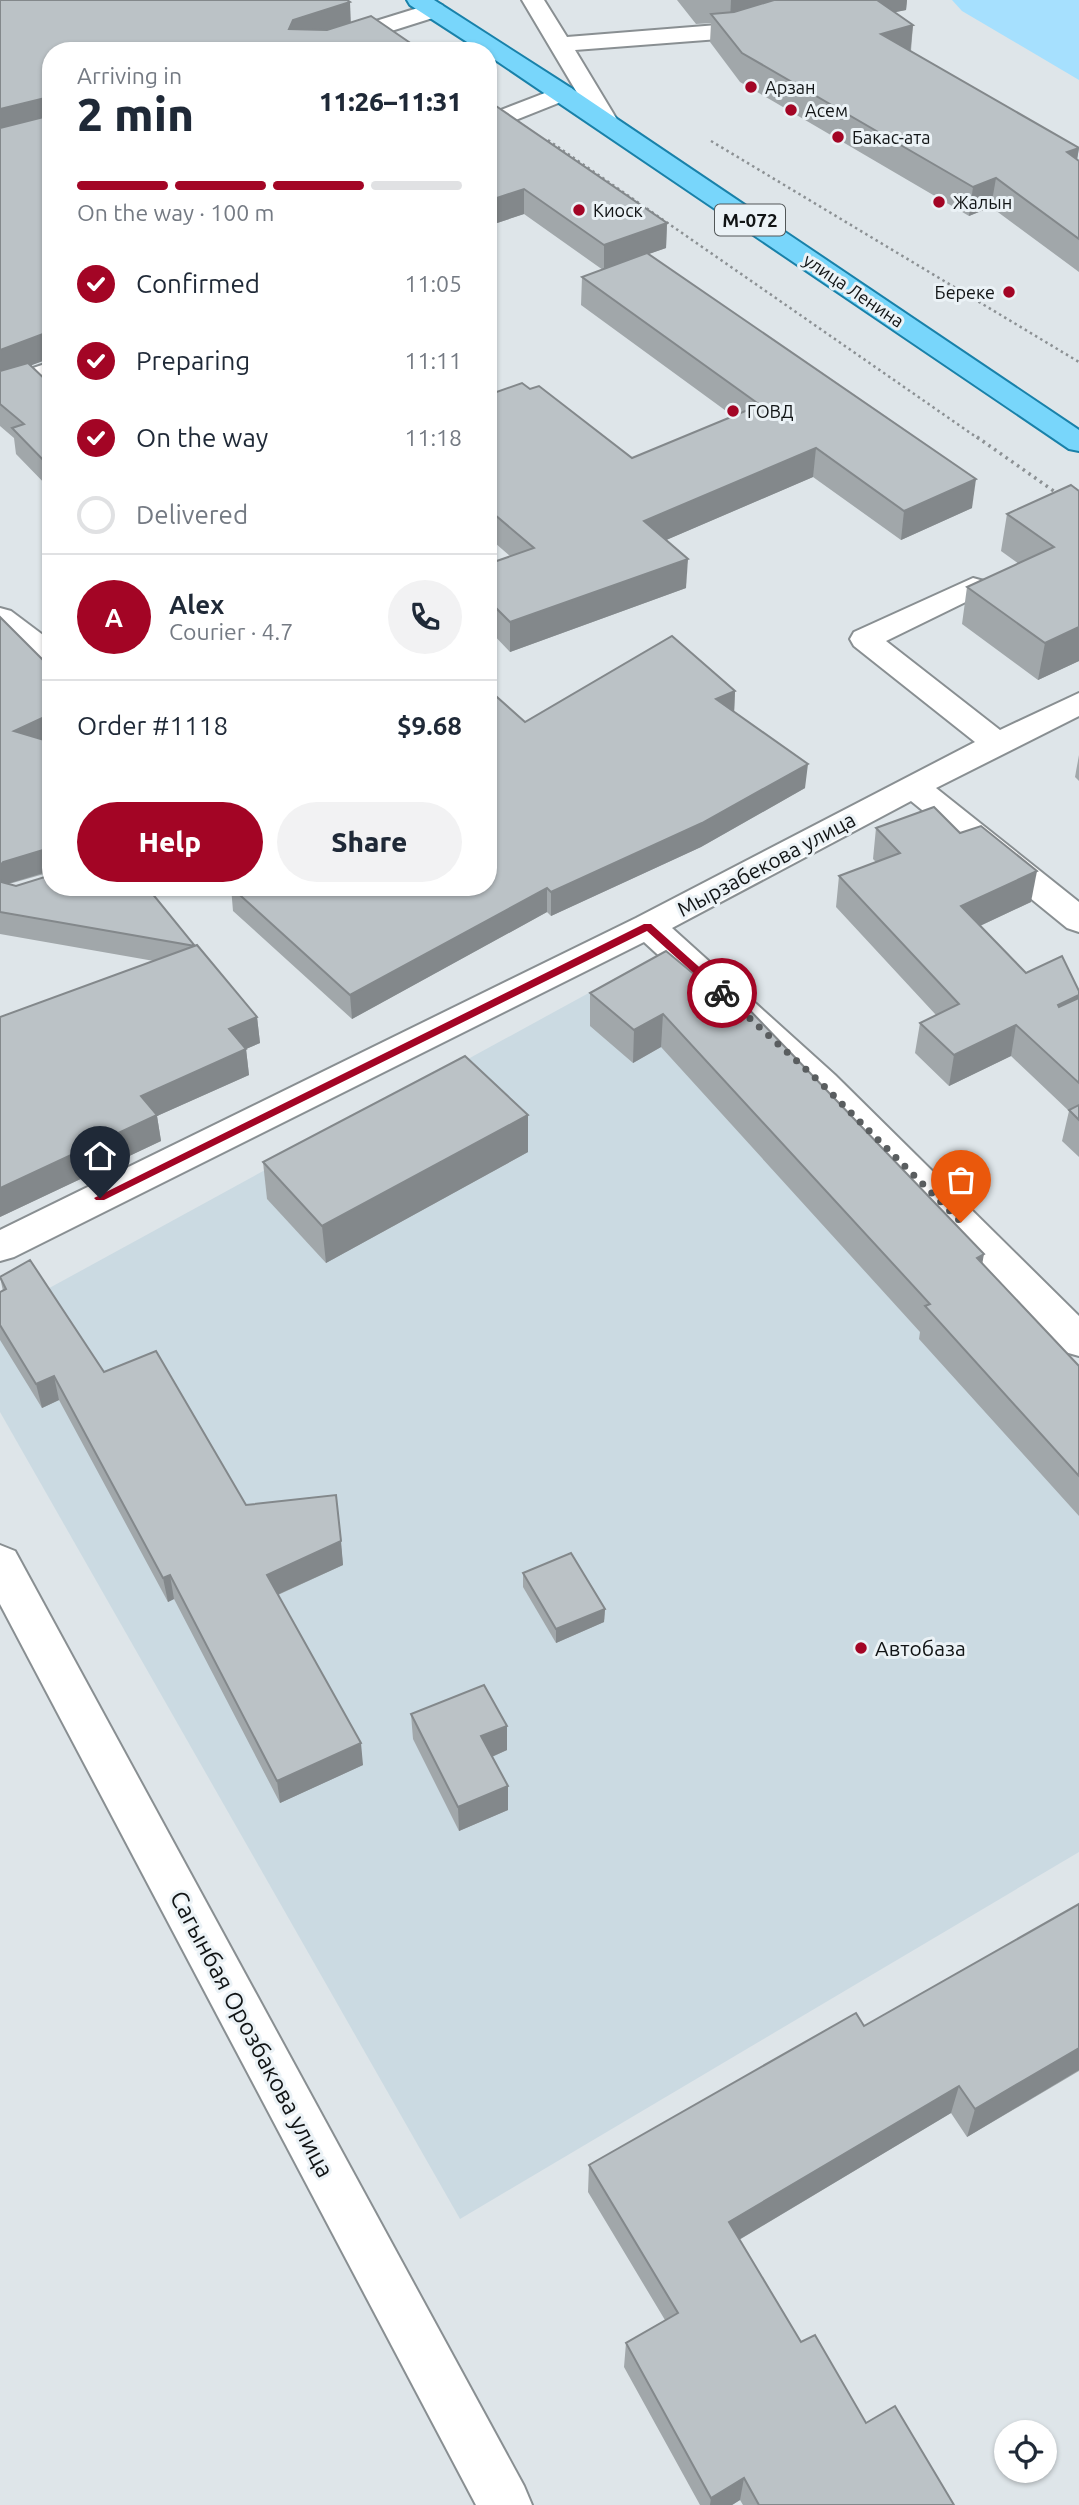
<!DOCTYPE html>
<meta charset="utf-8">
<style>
body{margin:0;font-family:Ubuntu,sans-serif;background:#f2f2f3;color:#1f2937;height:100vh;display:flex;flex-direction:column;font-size:26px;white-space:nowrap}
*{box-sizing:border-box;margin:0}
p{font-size:23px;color:#747a83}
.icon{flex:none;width:38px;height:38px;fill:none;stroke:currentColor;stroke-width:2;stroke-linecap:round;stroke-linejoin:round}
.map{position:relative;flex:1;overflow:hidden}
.details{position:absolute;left:42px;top:42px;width:455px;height:854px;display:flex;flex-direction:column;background:#fff;border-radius:28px;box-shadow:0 2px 5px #0004}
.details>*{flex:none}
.tools{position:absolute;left:994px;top:2420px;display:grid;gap:14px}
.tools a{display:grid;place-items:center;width:63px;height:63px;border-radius:50%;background:#fff;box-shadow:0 2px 5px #0004;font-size:35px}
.pin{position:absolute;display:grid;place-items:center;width:60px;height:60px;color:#fff;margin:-72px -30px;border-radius:50% 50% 50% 0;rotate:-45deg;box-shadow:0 0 7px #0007}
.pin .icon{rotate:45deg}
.courier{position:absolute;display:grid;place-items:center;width:70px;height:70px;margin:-35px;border:5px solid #a30525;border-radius:50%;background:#fff;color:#222;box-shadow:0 2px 9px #0007}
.headline em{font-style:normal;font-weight:800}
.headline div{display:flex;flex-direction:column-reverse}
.headline{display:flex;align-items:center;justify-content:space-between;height:119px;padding:0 35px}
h1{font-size:46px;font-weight:800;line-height:52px}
.bar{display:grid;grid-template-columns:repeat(4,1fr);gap:10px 7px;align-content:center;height:84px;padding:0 35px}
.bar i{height:9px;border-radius:5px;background:#e0e1e3}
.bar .on{background:#a30525}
.bar p{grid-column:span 4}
.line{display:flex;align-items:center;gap:18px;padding:0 35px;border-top:2px solid #e0e1e3}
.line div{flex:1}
.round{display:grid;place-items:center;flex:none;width:74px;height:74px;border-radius:37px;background:#f2f2f3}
ol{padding:0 35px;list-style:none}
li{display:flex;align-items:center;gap:21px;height:77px}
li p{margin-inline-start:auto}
li .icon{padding:7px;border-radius:50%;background:#a30525;color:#fff;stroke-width:4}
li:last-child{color:#747a83}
li i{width:38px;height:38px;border:4px solid #e0e1e3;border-radius:50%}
.primary-button{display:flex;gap:14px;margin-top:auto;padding:14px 35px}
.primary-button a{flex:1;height:80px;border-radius:42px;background:#a30525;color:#fff;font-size:28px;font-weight:800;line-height:80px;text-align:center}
.primary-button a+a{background:#f2f2f3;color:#1f2937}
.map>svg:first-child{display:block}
</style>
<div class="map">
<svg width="1079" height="2505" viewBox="0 0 1079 2505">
<rect width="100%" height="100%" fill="#dee5e9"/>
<!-- built -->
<polygon fill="#cbdae2" points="629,971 1079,1513 1079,1852 460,2219 0,1412 0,1315"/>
<!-- green -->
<polygon fill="#a6e0fe" points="952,0 1079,0 1079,80 962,11"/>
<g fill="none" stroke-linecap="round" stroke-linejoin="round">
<defs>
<g id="minor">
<polygon points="522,0 544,0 567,37 730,24 776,10 770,0 792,0 801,13 798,18 732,38 575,50 619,123 616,128 607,130 598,128 595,123"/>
<polygon points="434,3 442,5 445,10 442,15 328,51 292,51 295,46"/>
<polygon points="563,86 571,88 575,93 571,98 488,131 488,115"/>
<polygon points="51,362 51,379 0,396 0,379"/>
<polygon points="973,578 984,581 988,587 984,593 886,641 1000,730 1079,693 1079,716 936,788 1079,902 1079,932 1067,928 911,801 672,928 835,1075 1079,1316 1079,1356 1065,1352 809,1093 644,942 14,1257 0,1261 0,1230 636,918 975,742 854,646 850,639 854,632"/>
<polygon points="0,608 11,611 51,641 51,665 40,663 0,632"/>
<polygon points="0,1545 15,1551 524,2486 532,2505 476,2505 0,1604"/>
</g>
<polygon id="major" points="407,0 434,0 571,88 1079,430 1079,451 1069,449 488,55 488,51 481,51 410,5"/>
</defs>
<!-- minor casing -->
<use href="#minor" stroke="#898f92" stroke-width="4"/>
<!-- major casing -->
<use href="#major" stroke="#1981a9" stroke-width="4"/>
<!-- path-far1 -->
<g stroke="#8c9194" stroke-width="2.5" stroke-dasharray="2.5 3.5" stroke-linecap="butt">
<polyline points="548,140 979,439"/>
<polyline points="711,141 1079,362"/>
</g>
<!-- path -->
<polyline stroke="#8c9194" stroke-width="3.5" stroke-dasharray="2.5 4.5" stroke-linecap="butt" points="977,437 1058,494"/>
<!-- minor -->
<use href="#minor" fill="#fff" fill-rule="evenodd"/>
<!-- major -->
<use href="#major" fill="#78d6fb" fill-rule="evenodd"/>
</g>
<!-- wall -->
<g fill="#a1a7aa">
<polygon points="0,0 51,358 31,365 51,385 51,490 16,454 14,438 0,426"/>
<polygon points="677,0 907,0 906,10 895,12 913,25 911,51 1079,148 1077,159 1079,161 1079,272 991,207 969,216 740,82 710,42 711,23 696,24"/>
<polygon points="488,108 667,223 666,248 648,254 972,508 901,540 813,477 666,540 686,588 510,652 488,629 488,564 510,556 488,537 488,395 530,389 632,458 733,416 581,305 582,277 603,270 524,214 488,226"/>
<polygon points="1079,491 1079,661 1038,680 962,624 967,587 1019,564 1001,551 1007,514"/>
<polygon points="0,617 51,668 51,738 46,741 51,742 51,872 9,884 195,946 257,1017 260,1043 246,1049 249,1075 157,1116 161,1141 0,1217 0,1017 154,961 0,934"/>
<polygon points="735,691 734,712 805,788 701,847 551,916 547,912 352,1019 233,911 231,887 488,887 525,722"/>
<polygon points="1079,755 1079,781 1075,777"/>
<polygon points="876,828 960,833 1031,902 980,926 1026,973 1079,991 1079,1157 1062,1141 1069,1111 1011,1056 949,1086 915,1053 920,1023 936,1015 836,907 839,876 876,862 873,859"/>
<polygon points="666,951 982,1263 1079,1366 1079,1516 919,1339 920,1332 661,1047 633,1063 590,1026 590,993"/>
<polygon points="528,1115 528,1152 326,1263 267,1199 263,1162"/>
<polygon points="0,1277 104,1372 246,1505 336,1495 343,1565 278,1595 363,1765 280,1803 174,1599 168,1602 59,1400 42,1408 0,1340 0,1292 3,1291"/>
<polygon points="523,1573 605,1609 604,1622 556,1643 523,1587"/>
<polygon points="411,1714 507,1750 492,1757 508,1786 508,1810 459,1831 413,1739"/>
<polygon points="1079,1904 1079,2071 967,2137 951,2113 739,2240 801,2342 866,2423 954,2505 743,2505 740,2500 732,2505 700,2505 624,2367 626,2343 665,2320 588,2192 589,2165 864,2026"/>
</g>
<!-- shaded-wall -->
<g fill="#83888b">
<polygon points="731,0 773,0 730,21"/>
<polygon points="863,0 907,0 906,10 862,19"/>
<polygon points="350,2 351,26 291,51 289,29 293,20"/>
<polygon points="913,25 910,54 881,34"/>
<polygon points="49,97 51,121 0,134 0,109"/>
<polygon points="1079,148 1074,178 1067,152"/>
<polygon points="996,178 991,207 969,216 973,187"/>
<polygon points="524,189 524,214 488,226 488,201"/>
<polygon points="667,223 666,248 604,270 604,245"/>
<polygon points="51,331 51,358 0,377 0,350"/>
<polygon points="816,448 813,477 643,550 644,521"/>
<polygon points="976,479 972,508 901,540 904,511"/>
<polygon points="688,559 686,588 510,652 510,622"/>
<polygon points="1079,627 1079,661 1038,680 1045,643"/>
<polygon points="735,691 734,715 716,699"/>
<polygon points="51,714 51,738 18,754 14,731"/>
<polygon points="808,764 805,788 701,847 551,916 551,892"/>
<polygon points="46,849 50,871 7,884 0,890 0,866 3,862"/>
<polygon points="1037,871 1031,902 956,937 961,906"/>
<polygon points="547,888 547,912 352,1019 350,995"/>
<polygon points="1079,995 1079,1001 1074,1025 1058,1005"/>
<polygon points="663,1014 661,1047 633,1063 634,1030"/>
<polygon points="257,1017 260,1043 246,1049 249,1075 157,1116 161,1141 0,1217 0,1188 229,1029"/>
<polygon points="1016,1025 1011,1056 949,1086 954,1055"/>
<polygon points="528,1115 528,1152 326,1263 322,1226"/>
<polygon points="984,1254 978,1287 977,1258"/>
<polygon points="54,1376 59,1400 42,1408 36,1384"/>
<polygon points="341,1541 343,1565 270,1598 267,1575"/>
<polygon points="170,1575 174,1599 168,1602 163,1578"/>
<polygon points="605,1609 604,1622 556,1643 556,1629"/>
<polygon points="507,1726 507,1750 482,1761 481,1736"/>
<polygon points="361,1743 363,1765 280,1803 277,1781"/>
<polygon points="508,1786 508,1810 459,1831 458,1807"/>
<polygon points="1079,2048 1079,2070 967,2137 975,2109"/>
<polygon points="959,2086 951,2113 725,2248 729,2222"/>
<polygon points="744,2478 740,2500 732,2505 710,2505 711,2498"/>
</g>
<!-- building -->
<g fill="#bbc2c6" stroke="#83888b" stroke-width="2">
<polygon points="0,0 347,0 350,2 293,20 289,29 327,30 371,16 422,51 51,51 51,331 0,350 0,128 48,116 49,97 0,109"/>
<polygon points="774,0 877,0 913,25 881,34 1079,148 1067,152 1079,161 1079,239 996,178 973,187 742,53 711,14 734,12"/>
<polygon points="496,106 667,223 604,245 524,189 488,201 488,108"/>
<polygon points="647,253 976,479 904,511 816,448 644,521 688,559 510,622 488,600 488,564 534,548 488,509 488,395 522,383 530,389 539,386 632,458 760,405 582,277"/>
<polygon points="28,363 51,385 51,468 12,428 24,424 0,404 0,371"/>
<polygon points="1071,485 1079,491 1079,627 1045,643 967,587 1054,547 1007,514"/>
<polygon points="0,617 51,668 51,714 14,731 51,742 51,862 49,862 50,851 46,849 3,862 0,866"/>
<polygon points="672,636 735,691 716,699 808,764 702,823 551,892 547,888 350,995 231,887 488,887 488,689 525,722"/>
<polygon points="934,807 960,833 981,826 1037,871 961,906 1026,973 1062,956 1079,991 1079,995 1058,1005 1059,1007 1079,998 1079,1083 1016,1025 954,1055 920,1023 959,1004 839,876 900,853 876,828"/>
<polygon points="51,875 51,887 147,887 195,946 0,912 0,879 1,882 16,886"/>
<polygon points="197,945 257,1017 229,1029 246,1049 141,1096 157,1115 0,1188 0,1017"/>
<polygon points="666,951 729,1003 739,999 984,1254 977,1258 1079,1366 1079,1476 925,1306 930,1304 663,1014 634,1030 590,993"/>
<polygon points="465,1056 528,1115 322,1226 263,1162"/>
<polygon points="1079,1105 1079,1120 1069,1110"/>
<polygon points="30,1260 104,1372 156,1351 246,1505 336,1495 341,1541 267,1575 361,1743 277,1781 170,1575 163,1578 54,1376 36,1384 0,1325 0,1292 6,1289 0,1277"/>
<polygon points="571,1553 605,1609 556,1629 523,1573"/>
<polygon points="484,1685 507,1726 481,1736 508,1786 458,1807 411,1714"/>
<polygon points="1079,1904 1079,2048 975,2109 959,2086 729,2222 801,2342 815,2335 866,2423 895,2406 954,2505 759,2505 744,2478 711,2498 626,2343 678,2313 589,2165 856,2013 864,2026"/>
</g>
<!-- route -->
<polygon fill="#a30525" points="644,924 651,924 725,990 725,995 718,995 647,931 104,1200 96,1200 94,1198"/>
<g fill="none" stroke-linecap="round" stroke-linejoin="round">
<!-- done -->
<polyline stroke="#595d5f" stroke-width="7" stroke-dasharray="0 12.6" points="722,993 822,1084 961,1222"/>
</g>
<!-- markers -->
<g fill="#a30525" stroke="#ebf2f6" stroke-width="2.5">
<circle cx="751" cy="87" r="7"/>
<circle cx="791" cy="110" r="7"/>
<circle cx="838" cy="137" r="7"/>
<circle cx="939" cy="202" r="7"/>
<circle cx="579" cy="210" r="7"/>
<circle cx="1009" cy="292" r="7"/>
<circle cx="733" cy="411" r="7"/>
<circle cx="861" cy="1648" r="7"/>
</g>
<g text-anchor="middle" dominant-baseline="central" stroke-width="6" stroke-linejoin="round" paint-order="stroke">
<!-- far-poi labels -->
<g font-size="18" fill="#111415" stroke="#ebf2f6" text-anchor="start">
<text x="765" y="87">Арзан</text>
<text x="805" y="110">Асем</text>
<text x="852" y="137">Бакас-ата</text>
<text x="953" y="202">Жалын</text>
<text x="593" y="210">Киоск</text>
<text x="995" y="292" text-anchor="end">Береке</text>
<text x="747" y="411">ГОВД</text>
</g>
<!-- far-street labels -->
<g font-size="18" fill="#111415" stroke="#ebf2f6">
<text transform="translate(854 290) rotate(34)">улица Ленина</text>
</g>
<!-- shield labels -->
<rect fill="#ebf2f6" stroke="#525758" stroke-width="2" x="715" y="204.5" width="70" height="31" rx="5"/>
<g font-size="19" font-weight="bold" fill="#111415">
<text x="750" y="220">М-072</text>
</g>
<!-- street labels -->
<g font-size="21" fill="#111415" stroke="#ebf2f6">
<text transform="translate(766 864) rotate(-28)">Мырзабекова улица</text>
</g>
<!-- poi labels -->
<g font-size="21" fill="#111415" stroke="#ebf2f6" text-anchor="start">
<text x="875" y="1648">Автобаза</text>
</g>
<!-- near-street labels -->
<g font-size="24" fill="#111415" stroke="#ebf2f6">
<text transform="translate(252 2034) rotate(62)">Сагынбая Орозбакова улица</text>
</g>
</g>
</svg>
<div class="tools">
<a><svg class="icon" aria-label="locate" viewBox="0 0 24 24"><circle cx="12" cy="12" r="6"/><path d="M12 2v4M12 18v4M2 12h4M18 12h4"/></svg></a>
</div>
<div class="pin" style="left:961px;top:1222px;background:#ea580c"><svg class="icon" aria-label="bag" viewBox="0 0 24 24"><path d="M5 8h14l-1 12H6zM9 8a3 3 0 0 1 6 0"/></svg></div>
<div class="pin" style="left:100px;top:1198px;background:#1f2937"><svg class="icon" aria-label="home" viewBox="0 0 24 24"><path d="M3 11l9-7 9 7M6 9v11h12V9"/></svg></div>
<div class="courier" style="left:722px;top:993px"><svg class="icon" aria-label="bike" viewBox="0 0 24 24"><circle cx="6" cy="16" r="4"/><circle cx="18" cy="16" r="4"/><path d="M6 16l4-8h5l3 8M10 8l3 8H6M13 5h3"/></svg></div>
<section class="details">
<div class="headline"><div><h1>2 min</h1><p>Arriving in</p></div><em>11:26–11:31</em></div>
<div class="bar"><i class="on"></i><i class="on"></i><i class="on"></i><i></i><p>On the way · 100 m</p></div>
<ol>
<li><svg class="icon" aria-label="check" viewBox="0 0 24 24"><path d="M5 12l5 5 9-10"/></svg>Confirmed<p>11:05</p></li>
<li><svg class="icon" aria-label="check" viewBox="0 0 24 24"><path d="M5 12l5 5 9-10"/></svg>Preparing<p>11:11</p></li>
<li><svg class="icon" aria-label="check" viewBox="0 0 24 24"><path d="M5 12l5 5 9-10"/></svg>On the way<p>11:18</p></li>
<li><i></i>Delivered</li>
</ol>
<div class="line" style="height:126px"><b class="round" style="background:#a30525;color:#fff">A</b><div><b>Alex</b><p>Courier · 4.7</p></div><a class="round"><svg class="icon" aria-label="phone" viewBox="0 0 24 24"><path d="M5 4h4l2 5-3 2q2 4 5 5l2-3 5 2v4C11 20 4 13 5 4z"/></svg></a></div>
<div class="line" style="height:91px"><div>Order #1118</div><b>$9.68</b></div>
<div class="primary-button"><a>Help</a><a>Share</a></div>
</section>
</div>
